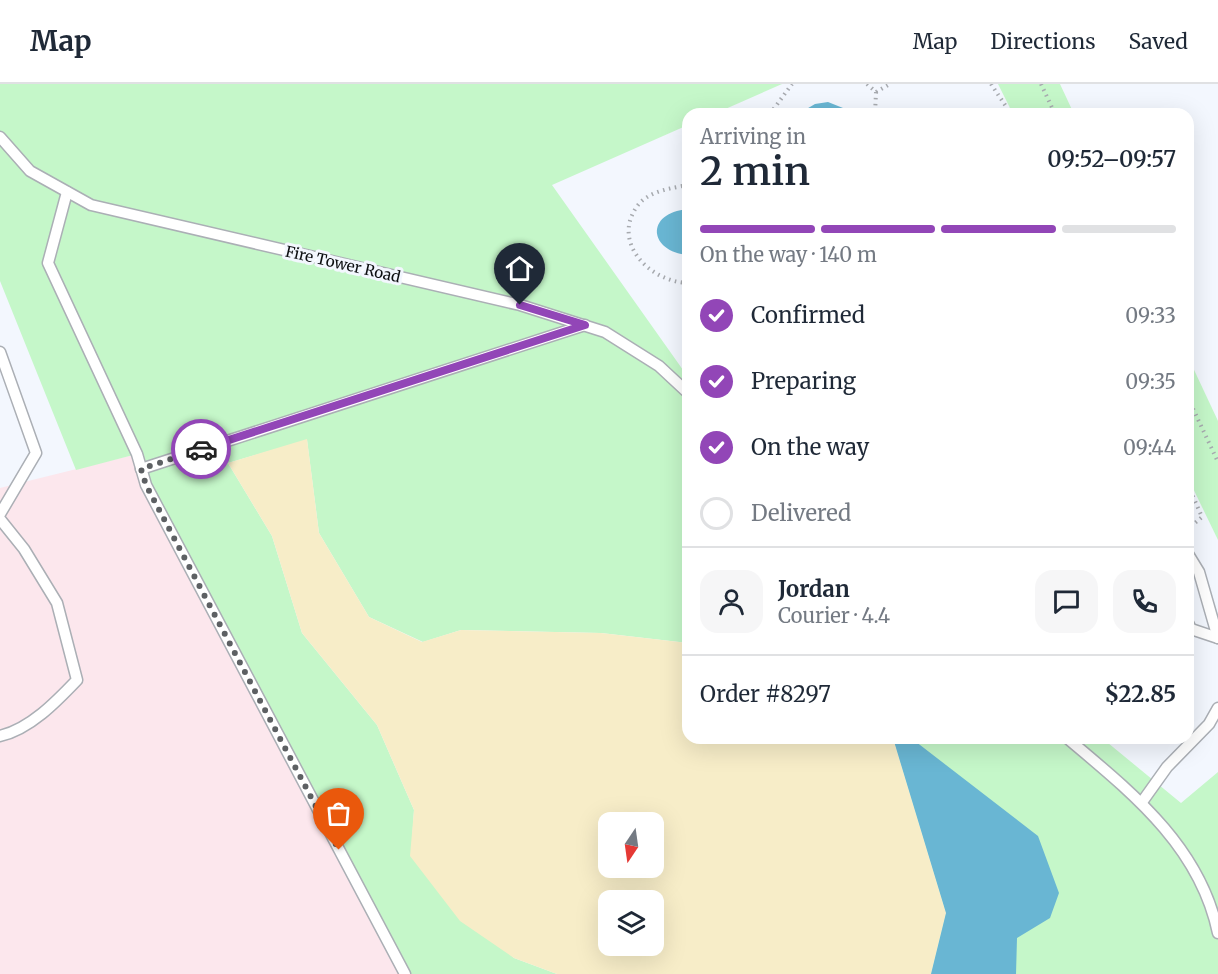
<!DOCTYPE html>
<meta charset="utf-8">
<style>
body{margin:0;font-family:Merriweather,serif;background:#f6f6f7;color:#1f2937;height:100vh;display:flex;flex-direction:column;font-size:22px;white-space:nowrap}
*{box-sizing:border-box;margin:0}
p{font-size:20px;color:#747a83}
.icon{flex:none;width:33px;height:33px;fill:none;stroke:currentColor;stroke-width:2;stroke-linecap:round;stroke-linejoin:round}
.map{position:relative;flex:1;overflow:hidden}
.panel{position:absolute;left:682px;top:24px;width:512px;height:636px;display:flex;flex-direction:column;background:#fff;border-radius:18px;box-shadow:0 6px 24px #0002}
.panel>*{flex:none}
.needle{width:39px;rotate:193deg}
.buttons{position:absolute;left:598px;top:728px;display:grid;gap:12px}
.buttons a{display:grid;place-items:center;width:66px;height:66px;border-radius:12px;background:#fff;box-shadow:0 6px 24px #0002;font-size:30px}
.pin{position:absolute;display:grid;place-items:center;width:51px;height:51px;color:#fff;margin:-62px -26px;border-radius:50% 50% 50% 0;rotate:-45deg;box-shadow:0 0 6px #0007}
.pin .icon{rotate:45deg}
.courier{position:absolute;display:grid;place-items:center;width:60px;height:60px;margin:-30px;border:4px solid #9246b7;border-radius:50%;background:#fff;color:#222;box-shadow:0 2px 8px #0007}
.overview em{font-style:normal;font-weight:600}
.overview div{display:flex;flex-direction:column-reverse}
.overview{display:flex;align-items:center;justify-content:space-between;height:102px;padding:0 18px}
h1{font-size:39px;font-weight:600;line-height:45px}
.bar{display:grid;grid-template-columns:repeat(4,1fr);gap:9px 6px;align-content:center;height:72px;padding:0 18px}
.bar i{height:8px;border-radius:4px;background:#e0e1e3}
.bar .on{background:#9246b7}
.bar p{grid-column:span 4}
.line{display:flex;align-items:center;gap:15px;padding:0 18px;border-top:2px solid #e0e1e3}
.line div{flex:1}
.round{display:grid;place-items:center;flex:none;width:63px;height:63px;border-radius:18px;background:#f6f6f7}
ol{padding:0 18px;list-style:none}
li{display:flex;align-items:center;gap:18px;height:66px}
li p{margin-inline-start:auto}
li .icon{padding:6px;border-radius:50%;background:#9246b7;color:#fff;stroke-width:4}
li:last-child{color:#747a83}
li i{width:33px;height:33px;border:3px solid #e0e1e3;border-radius:50%}
header{display:flex;align-items:center;gap:36px;box-sizing:border-box;height:84px;padding:0 30px;background:#fff;border-bottom:2px solid #e0e1e3}
header strong{font-size:28px}
nav{display:flex;gap:33px;margin-inline-start:auto;font-size:21px}
.map>svg:first-child{display:block}
</style>
<header>
<strong>Map</strong>
<nav><a>Map</a><a>Directions</a><a>Saved</a></nav>
</header>
<div class="map">
<svg width="1218" height="890" viewBox="0 0 1218 890">
<rect width="100%" height="100%" fill="#f3f7fe"/>
<!-- industrial -->
<polygon fill="#fce7ed" points="137,370 404,890 0,890 0,404"/>
<!-- green -->
<g fill="#c5f7c9">
<polygon points="0,0 782,0 714,30 688,30 688,41 552,101 688,293 688,559 601,549 461,546 423,558 369,533 319,449 307,356 228,379 272,452 302,549 377,641 414,726 411,772 514,874 557,890 404,890 146,401 137,370 76,386 0,197"/>
<polygon points="998,0 1060,0 1074,30 1013,30"/>
<polygon points="1188,273 1218,337 1218,456 1188,394"/>
<polygon points="893,654 1102,654 1181,719 1218,688 1218,890 931,890 946,829"/>
</g>
<!-- sand -->
<path fill="#f7edc8" fill-rule="evenodd" d="M307,355l12,94 50,84 53,25 39,-12 140,3 87,10v95h205l53,175 -15,61h-374l-43,-16 -54,-37 -50,-65 4,-46 -37,-85 -75,-92 -30,-97 -44,-73zM609,738h45v45h-45zM609,816h45v45h-45z"/>
<!-- water -->
<g fill="#69b6d3">
<polygon points="828,18 843,24 847,30 798,30 815,20"/>
<path d="M688,125v46c-39,-3 -44,-42 0,-46z"/>
<polygon points="893,654 911,654 1038,752 1059,809 1050,834 1017,854 1016,890 931,890 946,829"/>
</g>
<g fill="none" stroke-linecap="round" stroke-linejoin="round">
<defs>
<g id="service">
<polyline points="0,53 30,87 91,121 520,221 605,248 659,282 688,309"/>
<polyline points="67,108 48,179 137,370 146,401 405,890"/>
<polyline points="0,268 36,369 0,430"/>
<polyline points="141,385 585,241"/>
<path d="M0,435l24,30 33,54 20,77c-21,22 -47,49 -77,56"/>
<polyline points="1188,470 1199,488 1218,554"/>
<polyline points="1188,539 1191,545 1218,554"/>
<path d="M1067,654c64,54 133,108 151,195"/>
<polyline points="1142,718 1167,683 1209,640 1218,624"/>
</g>
</defs>
<!-- service casing -->
<use href="#service" stroke="#abafb5" stroke-width="13"/>
<!-- path -->
<g stroke="#a7aaaf" stroke-width="4" stroke-dasharray="1.5 4.5" stroke-linecap="butt">
<polyline points="867,0 876,8 875,30"/>
<polyline points="991,0 1011,30"/>
<polyline points="1041,0 1055,30"/>
<polyline points="876,8 890,0"/>
<polyline points="770,30 792,0"/>
<path d="M688,101c-16,3 -39,6 -50,20 -28,37 12,77 50,78"/>
<polyline points="1188,314 1218,378"/>
<polyline points="1188,401 1202,433 1188,445"/>
</g>
<!-- service -->
<use href="#service" stroke="#fff" stroke-width="10"/>
</g>
<g fill="none" stroke-linecap="round" stroke-linejoin="round">
<!-- done -->
<polyline stroke="#5d6063" stroke-width="6" stroke-dasharray="0 10.8" points="201,365 141,385 146,401 339,766"/>
<!-- route -->
<polyline stroke="#9246b7" stroke-width="8" points="201,365 585,241 520,221"/>
</g>
<g text-anchor="middle" dominant-baseline="central" stroke-width="6" stroke-linejoin="round" paint-order="stroke">
<!-- street labels -->
<g font-size="15" fill="#0c0e10" stroke="#f3f7fe">
<text transform="translate(343 180) rotate(13)">Fire Tower Road</text>
</g>
</g>
</svg>
<div class="buttons">
<a><svg class="needle" viewBox="-14 -14 28 28"><path d="M0-13l5 13h-10z" fill="#e53935"/><path d="M0 13l5-13h-10z" fill="#747a83"/></svg></a>
<a><svg class="icon" aria-label="layers" viewBox="0 0 24 24"><path d="M12 4l9 5-9 5-9-5zM3 14l9 5 9-5"/></svg></a>
</div>
<div class="pin" style="left:339px;top:766px;background:#ea580c"><svg class="icon" aria-label="bag" viewBox="0 0 24 24"><path d="M5 8h14l-1 12H6zM9 8a3 3 0 0 1 6 0"/></svg></div>
<div class="pin" style="left:520px;top:221px;background:#1f2937"><svg class="icon" aria-label="home" viewBox="0 0 24 24"><path d="M3 11l9-7 9 7M6 9v11h12V9"/></svg></div>
<div class="courier" style="left:201px;top:365px"><svg class="icon" aria-label="car" viewBox="0 0 24 24"><path d="M5 17H2v-5l4-1 3-4h7l3 4 3 1v5h-3M9 17h6M6 11h13"/><circle cx="7" cy="17" r="2"/><circle cx="17" cy="17" r="2"/></svg></div>
<section class="panel">
<div class="overview"><div><h1>2 min</h1><p>Arriving in</p></div><em>09:52–09:57</em></div>
<div class="bar"><i class="on"></i><i class="on"></i><i class="on"></i><i></i><p>On the way · 140 m</p></div>
<ol>
<li><svg class="icon" aria-label="check" viewBox="0 0 24 24"><path d="M5 12l5 5 9-10"/></svg>Confirmed<p>09:33</p></li>
<li><svg class="icon" aria-label="check" viewBox="0 0 24 24"><path d="M5 12l5 5 9-10"/></svg>Preparing<p>09:35</p></li>
<li><svg class="icon" aria-label="check" viewBox="0 0 24 24"><path d="M5 12l5 5 9-10"/></svg>On the way<p>09:44</p></li>
<li><i></i>Delivered</li>
</ol>
<div class="line" style="height:108px"><a class="round"><svg class="icon" aria-label="person" viewBox="0 0 24 24"><circle cx="12" cy="8" r="4"/><path d="M4 21q1-7 8-7t8 7"/></svg></a><div><b>Jordan</b><p>Courier · 4.4</p></div><a class="round"><svg class="icon" aria-label="chat" viewBox="0 0 24 24"><path d="M4 5h16v11H9l-5 4z"/></svg></a><a class="round"><svg class="icon" aria-label="phone" viewBox="0 0 24 24"><path d="M5 4h4l2 5-3 2q2 4 5 5l2-3 5 2v4C11 20 4 13 5 4z"/></svg></a></div>
<div class="line" style="height:78px"><div>Order #8297</div><b>$22.85</b></div>
</section>
</div>
